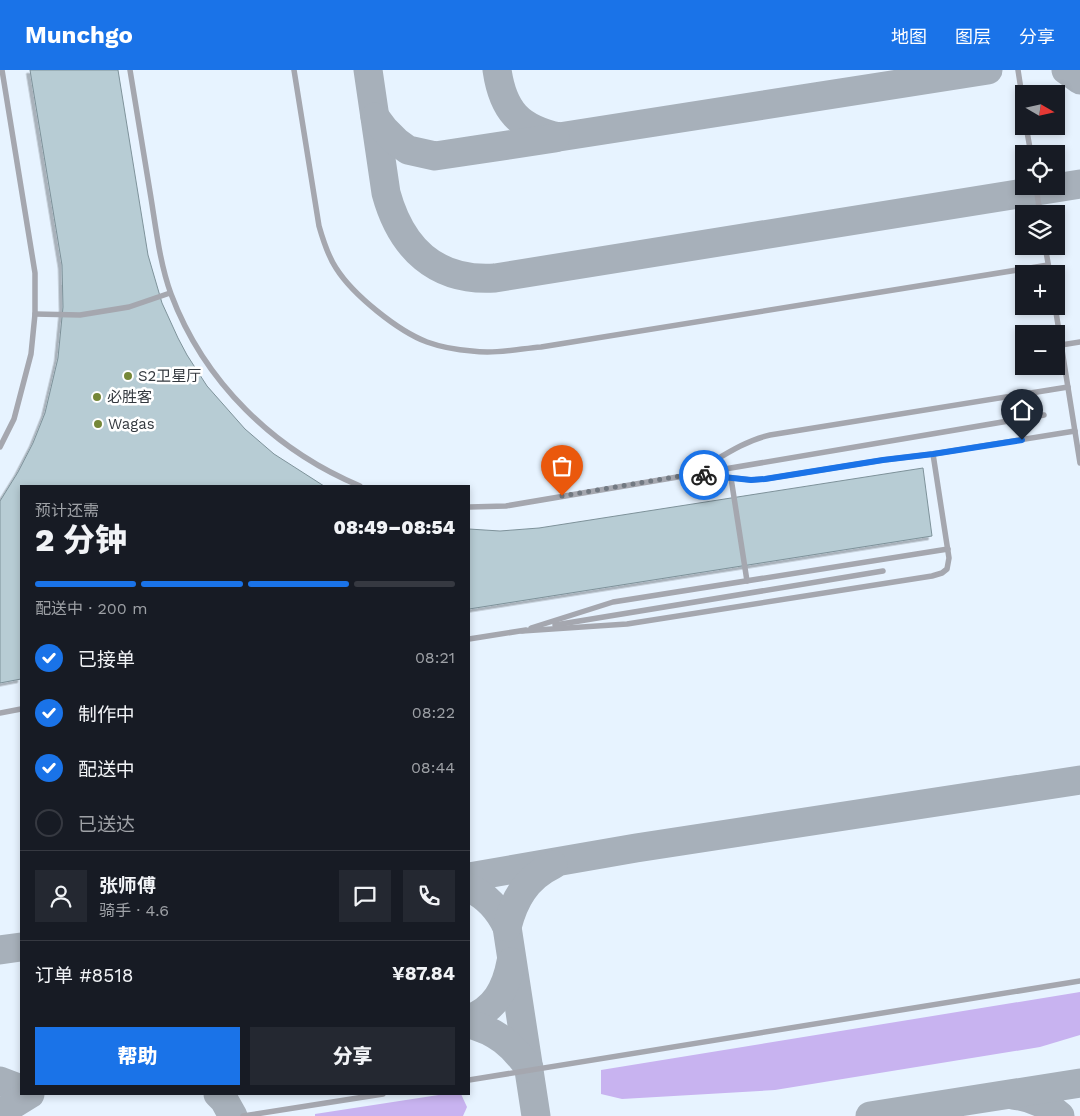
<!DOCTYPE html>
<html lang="zh">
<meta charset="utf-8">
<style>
body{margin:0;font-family:"Work Sans","Noto Sans SC",sans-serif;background:#242831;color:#f1f3f6;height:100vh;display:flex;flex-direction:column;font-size:19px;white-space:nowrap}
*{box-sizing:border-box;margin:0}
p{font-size:16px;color:#9ea1a6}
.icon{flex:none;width:28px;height:28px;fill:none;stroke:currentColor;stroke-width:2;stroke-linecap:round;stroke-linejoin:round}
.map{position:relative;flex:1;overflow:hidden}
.panel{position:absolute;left:20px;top:415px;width:450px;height:610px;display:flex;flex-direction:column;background:#171b24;border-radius:0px;box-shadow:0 2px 8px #0003}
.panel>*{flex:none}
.needle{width:32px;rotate:99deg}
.buttons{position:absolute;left:1015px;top:15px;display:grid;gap:10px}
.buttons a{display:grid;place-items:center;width:50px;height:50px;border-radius:0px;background:#171b24;box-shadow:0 2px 8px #0003;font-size:25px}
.pin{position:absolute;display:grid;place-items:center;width:42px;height:42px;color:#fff;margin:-51px -21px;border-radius:50% 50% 50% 0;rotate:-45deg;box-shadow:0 0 5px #0007}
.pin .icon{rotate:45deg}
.courier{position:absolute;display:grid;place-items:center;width:50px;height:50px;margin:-25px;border:4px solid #1a73e8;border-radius:50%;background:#fff;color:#222;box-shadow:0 1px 6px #0007}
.summary em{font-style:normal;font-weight:800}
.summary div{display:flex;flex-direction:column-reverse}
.summary{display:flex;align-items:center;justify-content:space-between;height:85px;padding:0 15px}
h1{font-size:32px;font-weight:800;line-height:38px}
.bar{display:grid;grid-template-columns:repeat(4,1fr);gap:8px 5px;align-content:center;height:60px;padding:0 15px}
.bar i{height:6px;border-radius:4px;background:#363941}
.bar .current{background:#1a73e8}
.bar p{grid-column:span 4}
.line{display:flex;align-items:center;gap:12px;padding:0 15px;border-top:1px solid #363941}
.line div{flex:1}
.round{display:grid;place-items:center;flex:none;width:52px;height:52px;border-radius:0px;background:#242831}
ol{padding:0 15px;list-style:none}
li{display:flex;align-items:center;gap:15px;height:55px}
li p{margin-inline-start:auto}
li .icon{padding:5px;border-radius:50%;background:#1a73e8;color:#fff;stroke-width:4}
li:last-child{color:#9ea1a6}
li i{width:28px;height:28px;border:2px solid #363941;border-radius:50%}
.cta{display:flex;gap:10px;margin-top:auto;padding:10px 15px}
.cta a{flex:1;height:58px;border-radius:0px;background:#1a73e8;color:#fff;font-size:20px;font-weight:800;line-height:58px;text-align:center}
.cta a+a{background:#242831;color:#f1f3f6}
header{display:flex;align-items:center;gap:30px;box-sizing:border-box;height:70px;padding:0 25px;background:#1a73e8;color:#fff}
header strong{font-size:24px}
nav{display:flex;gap:28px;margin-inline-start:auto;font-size:18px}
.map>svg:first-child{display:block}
</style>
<header>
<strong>Munchgo</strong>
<nav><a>地图</a><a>图层</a><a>分享</a></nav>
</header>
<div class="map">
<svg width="1080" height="1046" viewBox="0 0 1080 1046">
<defs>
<filter id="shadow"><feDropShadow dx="-3.5" dy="3.5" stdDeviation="0" flood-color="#0004"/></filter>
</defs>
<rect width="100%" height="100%" fill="#e7f3ff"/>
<!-- grass -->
<g fill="#c8b3f0">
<polygon points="1080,922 1080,965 1040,977 775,1020 622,1029 601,1024 601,1000"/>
<polygon points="445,1024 461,1024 467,1037 463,1046 315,1046 315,1044"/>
</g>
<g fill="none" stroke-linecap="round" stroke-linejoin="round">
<!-- taxiway -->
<g stroke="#a7b0ba" stroke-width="29">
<path d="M368,0l18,123c15,55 50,89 109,85l585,-94"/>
<path d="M497,0c6,41 22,58 62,67l429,-67"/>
<polyline points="1066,0 1080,10"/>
<polyline points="375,47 384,59 397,72 408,80 435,86 555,68"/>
<polyline points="469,807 636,778 1080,710"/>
<path d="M469,818c18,8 30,22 38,39l29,189"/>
<path d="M507,857c7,-27 19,-49 46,-62"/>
<polyline points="0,880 21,877"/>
<path d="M469,949c26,-10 37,-30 42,-57"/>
<path d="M469,954c27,7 44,21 60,44"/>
<polyline points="0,1011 21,1019"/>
<polyline points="218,1024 224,1030 233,1046"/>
<path d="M1013,1025c17,2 34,9 47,21"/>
<polyline points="3,1046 12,1035 30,1024"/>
<polyline points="870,1046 1080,1013"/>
</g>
</g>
<!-- building -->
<g fill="#b7ccd4" stroke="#7e929a" filter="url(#shadow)">
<polygon points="30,0 118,0 148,185 162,233 178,268 187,285 207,316 245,359 274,384 324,416 21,416 21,609 0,613 0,431 18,402 33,373 45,343 58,288 63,237 62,195"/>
<polygon points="923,398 932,466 469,539 469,459 500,461 539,458"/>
</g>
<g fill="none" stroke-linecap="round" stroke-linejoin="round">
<!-- lane -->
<g stroke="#a5a7af" stroke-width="5.5">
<path d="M130,0c7,43 14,85 21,128 5,31 9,66 20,96 33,88 103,156 189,192"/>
<path d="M294,0l25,156c4,14 9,30 17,42 17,27 62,63 91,74 14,5 31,8 45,9 23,3 46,-2 69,-4l507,-82"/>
<polyline points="1018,0 1024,39"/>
<polyline points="1026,56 1031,84"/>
<polyline points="1036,116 1040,144"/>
<polyline points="1045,176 1050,204"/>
<polyline points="1055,236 1080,393"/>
<polyline points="35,244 80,245 129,237 170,223"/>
<polyline points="1061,275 1080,272"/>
<polyline points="0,377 14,349 31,284 35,244 35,203 2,0"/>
<path d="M697,401c23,-13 46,-30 73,-36l298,-48"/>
<polyline points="700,404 751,410 765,409 883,390 933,384 1075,361"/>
<polyline points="731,408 747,511"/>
<polyline points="469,437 506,436 1044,345"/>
<polyline points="555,555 883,501"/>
<polyline points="531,558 613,532 948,479"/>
<polyline points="522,561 627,554 932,506 942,503 947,499 949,488 933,384"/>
<polyline points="469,569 526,560"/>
<polyline points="0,643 21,639"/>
<polyline points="469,1010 1080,911"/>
<polyline points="243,1046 383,1024"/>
</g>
</g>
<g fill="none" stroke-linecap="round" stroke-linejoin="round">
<!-- done -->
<polyline stroke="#727982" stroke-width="5" stroke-dasharray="0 9" points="562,426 693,404 704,405"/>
<!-- route -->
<polyline stroke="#1a73e8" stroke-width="6" points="704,405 751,410 765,409 883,390 933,384 1022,370"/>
</g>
<!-- markers -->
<g fill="#758737" stroke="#fff" stroke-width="2">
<circle cx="128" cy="306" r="5"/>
<circle cx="97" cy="327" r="5"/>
<circle cx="98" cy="354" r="5"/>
</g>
<g text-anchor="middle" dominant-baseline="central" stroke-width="5" stroke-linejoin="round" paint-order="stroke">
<!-- poi labels -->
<g font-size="15" fill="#33383e" stroke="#fff" text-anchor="start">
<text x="138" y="306">S2卫星厅</text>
<text x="107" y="327">必胜客</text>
<text x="108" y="354">Wagas</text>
</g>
</g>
</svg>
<div class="buttons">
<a><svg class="needle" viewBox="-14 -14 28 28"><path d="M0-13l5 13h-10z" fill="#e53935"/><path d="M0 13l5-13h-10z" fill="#9ea1a6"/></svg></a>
<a><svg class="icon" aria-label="locate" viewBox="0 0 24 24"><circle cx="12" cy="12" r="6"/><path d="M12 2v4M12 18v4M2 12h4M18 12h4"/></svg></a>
<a><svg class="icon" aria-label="layers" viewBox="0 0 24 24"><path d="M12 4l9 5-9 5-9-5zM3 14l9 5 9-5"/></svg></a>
<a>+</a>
<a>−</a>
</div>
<div class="pin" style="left:562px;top:426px;background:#ea580c"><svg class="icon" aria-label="bag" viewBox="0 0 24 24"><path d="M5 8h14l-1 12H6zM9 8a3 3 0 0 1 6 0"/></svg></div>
<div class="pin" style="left:1022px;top:370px;background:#1f2937"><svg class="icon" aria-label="home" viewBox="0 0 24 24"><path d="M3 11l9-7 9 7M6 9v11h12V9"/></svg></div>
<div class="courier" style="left:704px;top:405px"><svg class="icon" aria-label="bike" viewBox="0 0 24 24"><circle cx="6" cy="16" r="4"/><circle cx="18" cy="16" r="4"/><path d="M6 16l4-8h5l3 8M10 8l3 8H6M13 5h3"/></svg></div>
<section class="panel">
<div class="summary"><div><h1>2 分钟</h1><p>预计还需</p></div><em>08:49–08:54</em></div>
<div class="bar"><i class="current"></i><i class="current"></i><i class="current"></i><i></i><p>配送中 · 200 m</p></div>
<ol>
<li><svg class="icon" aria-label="check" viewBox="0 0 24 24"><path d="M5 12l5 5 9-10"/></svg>已接单<p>08:21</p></li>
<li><svg class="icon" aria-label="check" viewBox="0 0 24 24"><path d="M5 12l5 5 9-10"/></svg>制作中<p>08:22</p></li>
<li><svg class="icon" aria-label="check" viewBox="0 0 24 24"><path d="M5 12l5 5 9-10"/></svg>配送中<p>08:44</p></li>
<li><i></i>已送达</li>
</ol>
<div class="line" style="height:90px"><a class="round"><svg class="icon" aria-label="person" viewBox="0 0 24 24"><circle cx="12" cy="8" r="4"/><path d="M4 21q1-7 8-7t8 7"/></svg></a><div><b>张师傅</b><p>骑手 · 4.6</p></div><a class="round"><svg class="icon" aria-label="chat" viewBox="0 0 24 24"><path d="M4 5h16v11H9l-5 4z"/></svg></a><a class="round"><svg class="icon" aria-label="phone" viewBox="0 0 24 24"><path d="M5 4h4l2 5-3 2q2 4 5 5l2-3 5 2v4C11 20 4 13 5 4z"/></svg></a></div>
<div class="line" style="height:65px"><div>订单 #8518</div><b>¥87.84</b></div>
<div class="cta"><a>帮助</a><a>分享</a></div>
</section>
</div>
